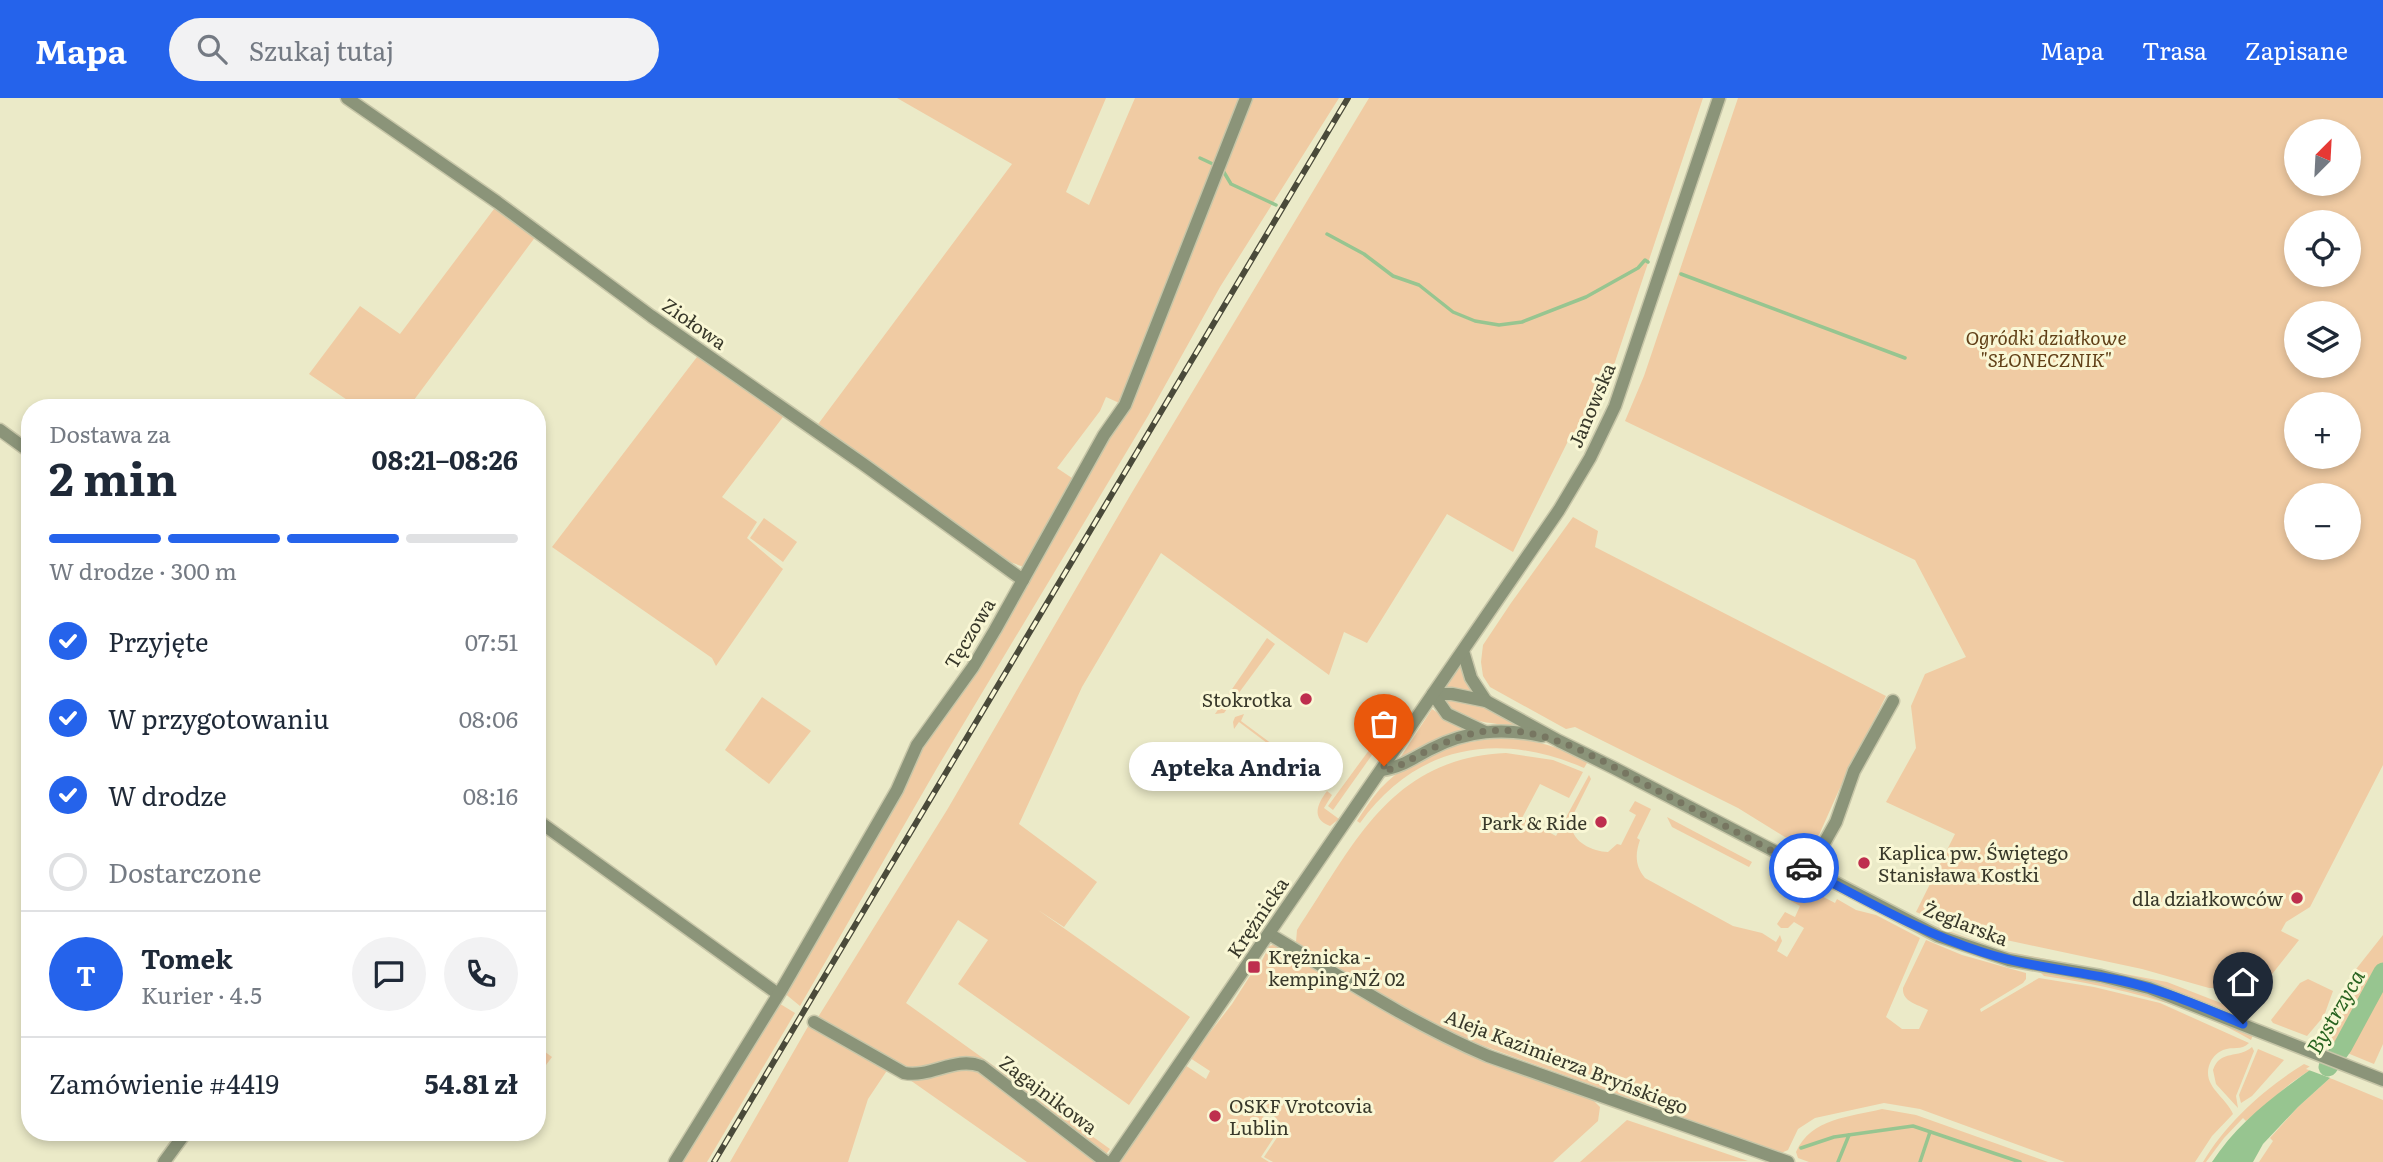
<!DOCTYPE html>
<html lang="pl">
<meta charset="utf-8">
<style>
body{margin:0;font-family:Literata,serif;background:#f2f2f3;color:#1f2937;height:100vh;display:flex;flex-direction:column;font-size:26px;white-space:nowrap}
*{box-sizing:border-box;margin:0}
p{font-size:23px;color:#747a83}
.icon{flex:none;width:38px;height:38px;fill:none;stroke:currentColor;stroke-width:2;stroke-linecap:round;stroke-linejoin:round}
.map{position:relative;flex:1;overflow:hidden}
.panel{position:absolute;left:21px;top:301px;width:525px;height:742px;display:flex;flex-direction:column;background:#fff;border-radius:28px;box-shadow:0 4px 10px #0003}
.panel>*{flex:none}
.needle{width:46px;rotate:24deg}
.controls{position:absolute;left:2284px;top:21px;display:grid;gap:14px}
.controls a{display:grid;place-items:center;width:77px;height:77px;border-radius:50%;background:#fff;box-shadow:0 4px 10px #0003;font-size:35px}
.pin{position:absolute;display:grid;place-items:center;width:60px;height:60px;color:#fff;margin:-72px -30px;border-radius:50% 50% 50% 0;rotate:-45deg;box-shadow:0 0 7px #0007}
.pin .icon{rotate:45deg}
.courier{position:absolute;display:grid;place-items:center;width:70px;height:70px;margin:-35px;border:5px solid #2563eb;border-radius:50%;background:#fff;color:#222;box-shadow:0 2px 9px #0007}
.bubble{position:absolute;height:49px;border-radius:24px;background:#fff;box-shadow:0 4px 10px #0003;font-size:23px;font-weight:700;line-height:49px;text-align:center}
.headline em{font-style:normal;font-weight:700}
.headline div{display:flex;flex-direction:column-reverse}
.headline{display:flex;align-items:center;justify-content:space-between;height:119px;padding:0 28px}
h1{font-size:46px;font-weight:700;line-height:52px}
.bar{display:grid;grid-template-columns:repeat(4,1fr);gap:10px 7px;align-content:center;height:84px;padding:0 28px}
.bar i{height:9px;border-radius:5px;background:#e0e1e3}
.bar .active{background:#2563eb}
.bar p{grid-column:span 4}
.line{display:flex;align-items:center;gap:18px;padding:0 28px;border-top:2px solid #e0e1e3}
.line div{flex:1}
.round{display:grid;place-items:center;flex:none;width:74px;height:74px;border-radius:37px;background:#f2f2f3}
ol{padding:0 28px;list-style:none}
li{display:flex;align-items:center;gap:21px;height:77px}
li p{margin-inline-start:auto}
li .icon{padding:7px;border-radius:50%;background:#2563eb;color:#fff;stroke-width:4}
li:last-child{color:#747a83}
li i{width:38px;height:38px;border:4px solid #e0e1e3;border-radius:50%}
header{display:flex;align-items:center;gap:42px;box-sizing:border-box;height:98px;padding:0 35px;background:#2563eb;color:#fff}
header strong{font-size:33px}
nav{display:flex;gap:38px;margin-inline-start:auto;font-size:24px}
.search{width:490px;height:63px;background:#f2f2f3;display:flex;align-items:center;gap:18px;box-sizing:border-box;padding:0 24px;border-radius:38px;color:#747a83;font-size:26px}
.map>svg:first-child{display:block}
</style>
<header>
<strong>Mapa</strong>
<div class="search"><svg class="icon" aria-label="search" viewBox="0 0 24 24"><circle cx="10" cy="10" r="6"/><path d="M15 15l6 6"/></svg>Szukaj tutaj</div>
<nav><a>Mapa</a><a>Trasa</a><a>Zapisane</a></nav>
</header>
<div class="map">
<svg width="2383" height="1064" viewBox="0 0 2383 1064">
<rect width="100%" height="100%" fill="#ebeac8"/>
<!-- green -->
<g fill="#f0cba3" fill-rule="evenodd">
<polygon points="897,0 1106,0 1066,94 1089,107 1135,0 1339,0 1220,189 1148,318 937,670 800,908 783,894 921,647 1126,308 1106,299 1100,313 1057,370 1075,382 1024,469 1010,464 816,329 1012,66"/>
<polygon points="1369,0 1703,0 1603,300 1584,341 1571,337 1513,454 1447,416 1367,545 1344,534 1329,577 1161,455 1082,589 1019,726 1097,784 1064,829 1038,812 1190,919 1129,1007 958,886 988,842 958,822 906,905 1110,1051 1100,1064 1027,1064 890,968 868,1001 848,1064 730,1064 810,925 815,924 947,712 1131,396"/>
<path d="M1738,0h645v667l-73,142 -24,15 -5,9 18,9 -38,48h-52l-67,-19 -173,-37 -53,-20 39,-78 -69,-32 30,-54 -5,-42 14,-32 41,-17 -51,-97 -290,-139 19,-45zM2296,33h52v53h-52zM2296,124h52v53h-52zM2296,215h52v53h-52zM2296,306h52v53h-52zM2296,397h52v53h-52z"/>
<polygon points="497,107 536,138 408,310 359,310 309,276 360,208 400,236"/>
<polygon points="700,255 786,315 722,399 757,424 747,440 783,471 716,568 712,560 552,449"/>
<polygon points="1573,419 1598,433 1595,449 1886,598 1839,692 1811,755 1738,710 1575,629 1566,631 1490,589 1483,578 1481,564 1483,547 1511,505"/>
<polygon points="764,420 797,444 783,464 750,440"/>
<polygon points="1267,540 1275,546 1224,615 1215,616"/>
<polygon points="1459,568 1464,568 1476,597 1445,590"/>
<polygon points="762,599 811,633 769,686 725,652"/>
<path d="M1447,601l34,7 36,18 -3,4c-24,-8 -51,-3 -69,-25z"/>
<polygon points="1432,611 1447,621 1472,631 1417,650 1400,660"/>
<polygon points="1244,616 1241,623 1276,649 1275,651 1239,624 1234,631 1233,624 1235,619"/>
<path d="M1506,640c29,1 54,10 80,21l1,4 -3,5c-86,-37 -167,-24 -224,55l-3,-2c7,-11 14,-22 23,-32 32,-35 80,-49 126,-51z"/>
<polygon points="1375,644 1379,647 1333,712 1328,708"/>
<polygon points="1280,651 1317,678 1321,673 1323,679 1319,687 1311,687 1315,680 1278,653"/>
<path d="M1506,655l47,7 30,12 -14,26 -29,-14 -18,34 34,18 33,-61 2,4 -20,40 2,2c-6,18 18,31 35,31l9,-8 4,1 15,-30 -7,-4 6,-10 16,8 -14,29 3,2c-5,14 -5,26 5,38l88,48 29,7 14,9 4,-7 2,6 -5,10 10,6 17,-29 -10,-6 -6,6h-7l-4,-4 8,-12 10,5 5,-11 -9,-5 4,-9 -3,-1 7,-7 14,3 -1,4 23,12 2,-4 19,11 20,5 44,23 -34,79 16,12h17l9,-19c-11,-6 -26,-8 -25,-22l23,-48 36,15 64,18v6l-3,4 -43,26 1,3 58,-34 55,9 66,16 89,40c-8,8 -16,3 -26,7 -5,2 -10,7 -12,11 -12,24 15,35 22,53l-21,22 -17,26h-130l-145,-53 -36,-6 -69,15 -17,11 -10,21 -7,3 -322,-116 -47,-23 -116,-72 1,-12c57,-85 93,-172 209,-177z"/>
<path d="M1327,693l5,4 -8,13 15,11 -9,7c-19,-7 -13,-22 -3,-35z"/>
<polygon points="1667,719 1752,764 1749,769 1672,729"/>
<polygon points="1929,826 2004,853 2167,884 2226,907 2230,915 2156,886 2012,857 1937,832"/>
<polygon points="2383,837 2383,946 2374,966 2323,945 2340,901 2353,875"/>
<polygon points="1276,846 1486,962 1593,1002 1600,1009 1598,1023 1553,1064 1273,1064 1264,1059 1284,1029 1264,1007 1249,998 1245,1006 1280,1030 1261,1059 1269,1064 1119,1064 1185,967 1206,981 1210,973 1190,960 1232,906 1255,870 1258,871 1269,848"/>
<path d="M2040,874l68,12 37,9 108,42 -2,5c-64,-37 -135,-53 -207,-64z"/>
<polygon points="2308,881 2333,893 2324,918 2307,938 2273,925 2271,922 2300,885"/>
<polygon points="777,904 795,915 707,1064 679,1064"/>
<polygon points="537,948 552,959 537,979"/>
<path d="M2252,949l2,4 -18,45 2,12 -22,-24 -3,-14c7,-21 26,-11 39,-23z"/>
<polygon points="2258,951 2284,962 2252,998 2241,1005 2239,997"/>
<path d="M2304,966l9,4 -22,15 -45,38 -3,-3 -19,20 -18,24h-3c24,-40 62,-74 101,-98z"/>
<polygon points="2330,980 2383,1002 2383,1064 2259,1064 2273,1043 2270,1040 2298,1009"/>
<path d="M1882,1011l34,6 132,47h-239l-11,-4 -2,-6c15,-34 54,-35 86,-43z"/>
<polygon points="1627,1022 1748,1063 1580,1064"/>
</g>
<!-- water -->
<path fill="#97c590" d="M2343,948l-2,15 -11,17 -32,29 -35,37 -10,18h-41c32,-50 84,-81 131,-116z"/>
<!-- pier -->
<polygon fill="#ebeac8" points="2335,950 2346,954 2345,964 2333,981 2306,971"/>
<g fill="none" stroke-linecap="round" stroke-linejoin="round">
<!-- stream -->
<g stroke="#97c590" stroke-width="3.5">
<polyline points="1200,60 1215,67"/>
<polyline points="1222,71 1231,86 1276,107"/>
<polyline points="1327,136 1364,156 1393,178 1419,187 1453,214 1475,223 1499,227 1522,224 1586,199 1638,170 1645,162 1648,164"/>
<polyline points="1681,176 1905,260"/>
<polyline points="1801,1050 1834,1039 1913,1028 2020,1064"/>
<polyline points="1838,1064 1849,1037"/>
<polyline points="1920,1064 1930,1034"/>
</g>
<!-- river -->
<polyline stroke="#97c590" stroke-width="19" points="2328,969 2343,948 2383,874"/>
<defs>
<g id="minor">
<polyline points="347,0 497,104 651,218 863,366 1023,482"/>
<polyline points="0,332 30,354"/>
<polyline points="1463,553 1471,580 1486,603"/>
<polyline points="1433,596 1452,596 1486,603 1559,643 1614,670 1938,838 2009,862 2101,878 2149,890 2383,982"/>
<polyline points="1433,596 1447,616 1485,634"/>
<path d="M1382,672c18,-2 33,-13 49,-21 36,-19 72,-21 111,-13"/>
<polyline points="537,722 778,896"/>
<polyline points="1809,772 1836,724 1854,673 1893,603"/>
<path d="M1269,836c72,43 141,89 219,122l300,106"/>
<path d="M814,924l90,51c27,5 51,-17 77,-7l125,96"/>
<polyline points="164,1064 186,1034"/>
<polyline points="675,1064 783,889 897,692 917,647 973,569 995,532 1104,337 1125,307 1246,0"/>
<polyline points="1112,1064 1559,412 1590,360 1615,308 1719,0"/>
</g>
</defs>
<!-- minor casing -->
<use href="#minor" stroke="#c7c6a8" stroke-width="15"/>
<!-- minor -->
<use href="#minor" stroke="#8b9479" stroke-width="12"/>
<defs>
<polyline id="rail" points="714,1064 1348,0"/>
</defs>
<!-- rail casing -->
<use href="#rail" stroke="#4a4a3a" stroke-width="6"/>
<!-- rail -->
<use href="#rail" stroke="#f9f7d5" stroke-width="3.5" stroke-dasharray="10" stroke-linecap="butt"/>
</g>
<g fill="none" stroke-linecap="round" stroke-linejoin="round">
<!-- done -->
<path stroke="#777661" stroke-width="7" stroke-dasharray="0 12.6" d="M1384,668l-2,4 11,-1c30,-16 60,-34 94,-38 64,-6 121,34 175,62 47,24 95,50 142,75"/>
<!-- route -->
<path stroke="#2563eb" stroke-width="9" d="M1804,770c58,30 115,64 178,84 46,15 94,19 141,29 41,9 81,27 120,43"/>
</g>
<!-- markers -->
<g fill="#be2e4e" stroke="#f9f7d5" stroke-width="2.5">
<circle cx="1306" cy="601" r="7"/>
<circle cx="1601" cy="724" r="7"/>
<circle cx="1864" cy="765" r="7"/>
<circle cx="2297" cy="800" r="7"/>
<rect x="1247" y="862" width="14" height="14" rx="3.5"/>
<circle cx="1215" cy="1018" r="7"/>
</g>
<g text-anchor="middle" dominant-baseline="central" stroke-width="6" stroke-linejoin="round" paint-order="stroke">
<!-- street labels -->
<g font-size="19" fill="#38382a" stroke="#f9f7d5">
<text transform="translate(695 225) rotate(35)">Ziołowa</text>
<text transform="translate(1591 307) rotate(-67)">Janowska</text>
<text transform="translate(969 535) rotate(-59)">Tęczowa</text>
<text transform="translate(1257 819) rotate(-56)">Krężnicka</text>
<text transform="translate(1966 825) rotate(21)">Żeglarska</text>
<text transform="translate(1567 963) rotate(21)">Aleja Kazimierza Bryńskiego</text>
<text transform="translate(1049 996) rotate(37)">Zagajnikowa</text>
</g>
<!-- park labels -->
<g font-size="19" font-style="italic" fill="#614018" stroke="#f9f7d5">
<text x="2046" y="239">Ogródki działkowe<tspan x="2046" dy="22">"SŁONECZNIK"</tspan></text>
</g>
<!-- poi labels -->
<g font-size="19" fill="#38382a" stroke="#f9f7d5" text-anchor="end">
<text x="1292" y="601">Stokrotka</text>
<text x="1587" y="724">Park &amp; Ride</text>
<text x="1878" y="754" text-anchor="start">Kaplica pw. Świętego<tspan x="1878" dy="22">Stanisława Kostki</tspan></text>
<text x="2283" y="800">dla działkowców</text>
<text x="1268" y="858" text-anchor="start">Krężnicka -<tspan x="1268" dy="22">kemping NŻ 02</tspan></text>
<text x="1229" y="1007" text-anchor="start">OSKF Vrotcovia<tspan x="1229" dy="22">Lublin</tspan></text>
</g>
<!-- water labels -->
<g font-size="21" font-style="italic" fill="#296421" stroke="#f9f7d5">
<text transform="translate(2334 913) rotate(-60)">Bystrzyca</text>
</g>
</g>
</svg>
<div class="controls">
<a><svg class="needle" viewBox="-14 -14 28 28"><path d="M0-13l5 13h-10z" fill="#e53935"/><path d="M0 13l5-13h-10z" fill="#747a83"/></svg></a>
<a><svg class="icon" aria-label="locate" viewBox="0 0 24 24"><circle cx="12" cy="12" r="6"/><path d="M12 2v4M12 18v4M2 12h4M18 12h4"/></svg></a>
<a><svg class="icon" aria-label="layers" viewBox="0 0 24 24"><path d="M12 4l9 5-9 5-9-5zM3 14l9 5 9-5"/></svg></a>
<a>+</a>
<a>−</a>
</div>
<div class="pin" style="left:1384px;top:668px;background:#ea580c"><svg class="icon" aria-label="bag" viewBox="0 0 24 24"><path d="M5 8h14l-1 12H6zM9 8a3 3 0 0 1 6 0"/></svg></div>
<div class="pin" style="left:2243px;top:926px;background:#1f2937"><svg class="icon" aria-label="home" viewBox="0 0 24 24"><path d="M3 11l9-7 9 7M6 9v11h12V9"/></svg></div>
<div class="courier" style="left:1804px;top:770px"><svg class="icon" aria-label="car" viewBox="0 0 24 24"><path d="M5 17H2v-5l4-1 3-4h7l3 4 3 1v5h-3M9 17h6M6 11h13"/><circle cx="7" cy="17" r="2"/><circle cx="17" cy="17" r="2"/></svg></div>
<div class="bubble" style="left:1129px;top:644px;width:214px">Apteka Andria</div>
<section class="panel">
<div class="headline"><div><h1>2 min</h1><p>Dostawa za</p></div><em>08:21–08:26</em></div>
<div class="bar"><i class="active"></i><i class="active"></i><i class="active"></i><i></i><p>W drodze · 300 m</p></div>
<ol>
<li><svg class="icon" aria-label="check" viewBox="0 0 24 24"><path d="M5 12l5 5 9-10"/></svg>Przyjęte<p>07:51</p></li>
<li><svg class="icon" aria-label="check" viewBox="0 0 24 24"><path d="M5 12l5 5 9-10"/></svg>W przygotowaniu<p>08:06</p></li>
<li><svg class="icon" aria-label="check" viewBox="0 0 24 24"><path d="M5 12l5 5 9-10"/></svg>W drodze<p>08:16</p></li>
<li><i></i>Dostarczone</li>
</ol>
<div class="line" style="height:126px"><b class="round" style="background:#2563eb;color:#fff">T</b><div><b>Tomek</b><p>Kurier · 4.5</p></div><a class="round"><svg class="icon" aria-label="chat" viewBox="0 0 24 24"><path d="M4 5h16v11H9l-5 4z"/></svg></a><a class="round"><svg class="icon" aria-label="phone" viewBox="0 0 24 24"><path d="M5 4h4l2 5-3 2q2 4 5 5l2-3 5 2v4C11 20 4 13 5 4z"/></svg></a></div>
<div class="line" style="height:91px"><div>Zamówienie #4419</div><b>54.81 zł</b></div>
</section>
</div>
